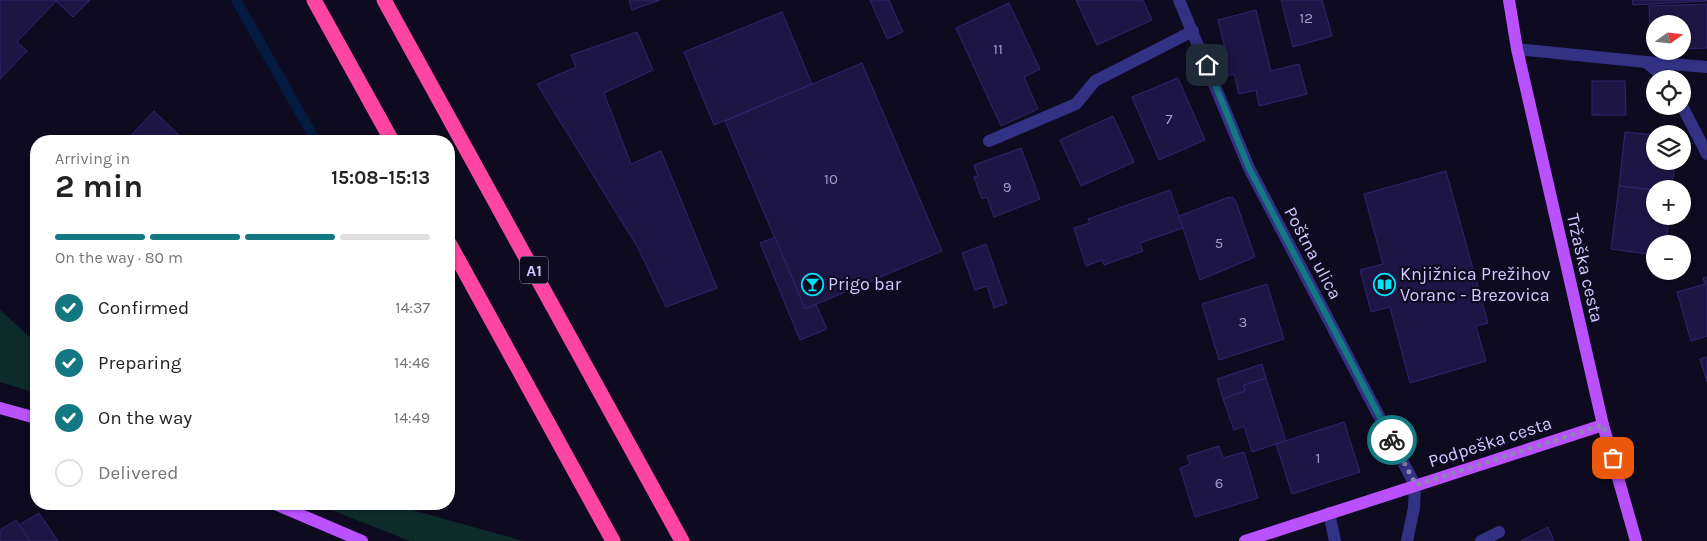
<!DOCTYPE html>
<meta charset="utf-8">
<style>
body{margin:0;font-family:Karla,sans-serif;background:#f6f6f6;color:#222;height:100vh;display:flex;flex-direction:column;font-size:19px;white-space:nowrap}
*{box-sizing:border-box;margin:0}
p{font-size:16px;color:#767676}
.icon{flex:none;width:28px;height:28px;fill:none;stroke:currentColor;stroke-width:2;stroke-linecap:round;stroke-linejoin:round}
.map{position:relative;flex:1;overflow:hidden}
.panel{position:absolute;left:30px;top:135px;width:425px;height:375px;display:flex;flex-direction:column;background:#fff;border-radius:20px;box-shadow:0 1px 4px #0004}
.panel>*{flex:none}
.needle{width:32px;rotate:75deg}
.tools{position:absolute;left:1646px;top:15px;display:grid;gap:10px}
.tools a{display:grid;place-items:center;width:45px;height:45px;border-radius:50%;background:#fff;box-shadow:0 1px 4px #0004;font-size:25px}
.pin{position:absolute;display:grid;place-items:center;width:42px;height:42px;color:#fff;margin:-21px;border-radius:10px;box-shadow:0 2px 8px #0006}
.courier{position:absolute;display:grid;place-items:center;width:50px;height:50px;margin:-25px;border:4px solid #137881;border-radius:50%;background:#fff;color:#222;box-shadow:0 1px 6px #0007}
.head em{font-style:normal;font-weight:700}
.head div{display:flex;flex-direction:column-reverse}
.head{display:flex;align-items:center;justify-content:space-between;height:85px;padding:0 25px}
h1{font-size:32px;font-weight:700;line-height:38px}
.bar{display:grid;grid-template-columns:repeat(4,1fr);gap:8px 5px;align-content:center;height:60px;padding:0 25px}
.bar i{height:6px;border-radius:4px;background:#e0e0e0}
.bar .active{background:#137881}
.bar p{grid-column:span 4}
ol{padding:0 25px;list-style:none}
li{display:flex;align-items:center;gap:15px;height:55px}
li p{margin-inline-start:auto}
li .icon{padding:5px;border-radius:50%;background:#137881;color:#fff;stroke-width:4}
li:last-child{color:#767676}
li i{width:28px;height:28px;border:2px solid #e0e0e0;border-radius:50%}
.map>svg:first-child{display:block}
</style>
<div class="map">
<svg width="1707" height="541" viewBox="0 0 1707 541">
<rect width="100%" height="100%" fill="#0e0b20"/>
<!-- green -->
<g fill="#0d2b29">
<polygon points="0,310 36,343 36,393 0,382"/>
<polygon points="316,504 391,504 523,541 410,541"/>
</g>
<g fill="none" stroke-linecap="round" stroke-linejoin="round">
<!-- stream -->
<polyline stroke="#041b40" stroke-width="10" points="236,0 316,141"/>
</g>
<!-- building -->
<g fill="#1d1543" stroke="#322471">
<polygon points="0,0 90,0 73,17 56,1 17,42 27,51 0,79"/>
<polygon points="629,0 660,0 632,10"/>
<polygon points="870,0 889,0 903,32 887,39"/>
<polygon points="1076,0 1143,0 1152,20 1097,45"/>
<polygon points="1281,0 1322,0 1332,36 1293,47"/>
<polygon points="1632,0 1707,0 1707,1 1633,5"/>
<polygon points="1009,3 1040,69 1024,77 1038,109 1001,126 956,28"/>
<polygon points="1707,4 1707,48 1682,49 1682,24 1655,24 1655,51 1651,51 1649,6"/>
<polygon points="1256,10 1271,71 1299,64 1307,94 1259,106 1256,90 1239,94 1234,74 1226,76 1220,54 1226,53 1218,20"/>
<polygon points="782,12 812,84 714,125 684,52"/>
<polygon points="637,32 653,70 604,93 631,164 661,151 717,288 666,307 638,248 537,84 576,67 571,55"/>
<polygon points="862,63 942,251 805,309 725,121"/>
<polygon points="1178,78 1205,140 1159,160 1132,97"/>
<polygon points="1592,81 1625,81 1626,115 1592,115"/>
<polygon points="154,111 185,141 126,141"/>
<polygon points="1113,116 1134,162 1081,186 1060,140"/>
<polygon points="1625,132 1655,135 1655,161 1675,161 1672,189 1655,190 1619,186"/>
<polygon points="1021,148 1040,199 994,217 987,197 982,199 974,177 978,176 974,165"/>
<polygon points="1446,171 1488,323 1476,326 1486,361 1410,383 1390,307 1371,312 1360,270 1383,264 1364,194"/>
<polygon points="1619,186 1655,190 1655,216 1669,216 1666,244 1655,244 1655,255 1611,249"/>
<polygon points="1170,190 1183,228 1140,243 1143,251 1104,265 1102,260 1086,266 1074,228 1090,223 1088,219"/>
<polygon points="1229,197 1229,198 1233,197 1236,202 1255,257 1200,280 1179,216"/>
<polygon points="775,237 805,309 816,304 827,329 800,340 760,243"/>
<polygon points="986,244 1007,303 994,308 987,286 975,290 962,253"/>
<polygon points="1707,277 1707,336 1691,341 1677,292 1705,284 1703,278"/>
<polygon points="1267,284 1284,339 1219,360 1202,304"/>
<polygon points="1707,357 1707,382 1700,359"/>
<polygon points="1262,364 1266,378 1244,385 1245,391 1223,399 1217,379"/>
<polygon points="1266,378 1286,441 1252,452 1244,426 1234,430 1223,399 1245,391 1244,385"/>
<polygon points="1344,422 1360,472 1292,494 1276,444"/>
<polygon points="1219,446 1223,458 1244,452 1258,498 1195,517 1180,468 1190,464 1187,456"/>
<polygon points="39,513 58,541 30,541 19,525"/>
<polygon points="16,520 30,541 0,541 0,530"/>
<polygon points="1548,527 1554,541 1521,541"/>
</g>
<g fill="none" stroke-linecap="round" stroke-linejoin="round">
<!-- minor -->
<g stroke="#323184" stroke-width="12">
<polyline points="1179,0 1249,168 1415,485 1414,508 1407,541"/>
<polyline points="1517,49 1646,62 1667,79"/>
<polyline points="1646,62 1707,67"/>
<polyline points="1682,106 1707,154"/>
<polyline points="989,141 1076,104 1095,81 1193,31"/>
<polyline points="1329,513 1335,541"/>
<polyline points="1481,541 1499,532"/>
</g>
<!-- major -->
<g stroke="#ba51ff" stroke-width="12">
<polyline points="1509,0 1517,49 1603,425 1636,541"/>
<polyline points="0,408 36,418"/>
<polyline points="275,504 362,541"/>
<polyline points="1245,541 1603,425"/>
</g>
<!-- highway -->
<g stroke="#ff45a3" stroke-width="15">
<polyline points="314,0 392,141"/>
<polyline points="384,0 682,541"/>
<polyline points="449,243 613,541"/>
</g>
</g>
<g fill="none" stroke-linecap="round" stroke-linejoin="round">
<!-- done -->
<polyline stroke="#8b87b1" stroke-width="5" stroke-dasharray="0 9" points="1392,440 1416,485 1603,425 1613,458"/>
<!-- route -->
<polyline stroke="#137881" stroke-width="6" points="1207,65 1249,168 1392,440"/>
</g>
<!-- icons -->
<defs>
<symbol id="bar-ring" viewBox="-11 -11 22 22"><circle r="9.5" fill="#0e0b20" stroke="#00e2f5" stroke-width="1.5"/><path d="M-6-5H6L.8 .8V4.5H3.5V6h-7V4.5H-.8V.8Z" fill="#00e2f5"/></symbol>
<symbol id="library-ring" viewBox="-11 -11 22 22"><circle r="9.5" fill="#0e0b20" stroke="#00e2f5" stroke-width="1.5"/><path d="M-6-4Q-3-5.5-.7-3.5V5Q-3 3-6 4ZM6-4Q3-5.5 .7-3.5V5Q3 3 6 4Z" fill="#00e2f5"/></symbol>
</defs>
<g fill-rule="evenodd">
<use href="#bar-ring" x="800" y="272" width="25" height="25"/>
<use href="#library-ring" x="1372" y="272" width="25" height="25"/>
</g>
<g text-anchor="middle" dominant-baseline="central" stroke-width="4.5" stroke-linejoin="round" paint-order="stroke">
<!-- number labels -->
<g font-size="15" fill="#a29dd0">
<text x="1306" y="18">12</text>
<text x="998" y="49">11</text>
<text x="1169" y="119">7</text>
<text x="831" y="179">10</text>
<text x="1007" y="187">9</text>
<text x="1219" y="243">5</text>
<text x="1243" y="322">3</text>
<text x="1318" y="458">1</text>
<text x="1219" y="483">6</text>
</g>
<!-- shield labels -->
<rect fill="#0e0b20" stroke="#9591bc" stroke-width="1" x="520" y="256.5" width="28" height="27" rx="4"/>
<g font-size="16" font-weight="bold" fill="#cfcaff">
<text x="534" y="270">A1</text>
</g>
<!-- street labels -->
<g font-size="18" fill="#cfcaff" stroke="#0e0b20">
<text transform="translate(1313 253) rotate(62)">Poštna ulica</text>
<text transform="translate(1585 268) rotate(77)">Tržaška cesta</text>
<text transform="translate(1490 442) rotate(-18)">Podpeška cesta</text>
</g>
<!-- poi labels -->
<g font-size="18" fill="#cfcaff" stroke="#0e0b20" text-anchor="start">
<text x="1400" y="274">Knjižnica Prežihov<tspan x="1400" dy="21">Voranc - Brezovica</tspan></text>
<text x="828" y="284">Prigo bar</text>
</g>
</g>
</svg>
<div class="tools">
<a><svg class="needle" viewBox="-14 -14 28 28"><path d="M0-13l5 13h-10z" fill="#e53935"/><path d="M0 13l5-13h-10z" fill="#767676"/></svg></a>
<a><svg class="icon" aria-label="locate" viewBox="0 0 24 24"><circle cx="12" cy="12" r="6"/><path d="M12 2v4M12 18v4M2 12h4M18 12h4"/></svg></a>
<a><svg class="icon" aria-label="layers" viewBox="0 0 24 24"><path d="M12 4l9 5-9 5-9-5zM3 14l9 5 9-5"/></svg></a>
<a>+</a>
<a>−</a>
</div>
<div class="pin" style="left:1613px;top:458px;background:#ea580c"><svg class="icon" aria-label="bag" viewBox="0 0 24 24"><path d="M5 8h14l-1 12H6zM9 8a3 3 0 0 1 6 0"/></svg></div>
<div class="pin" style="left:1207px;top:65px;background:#1f2937"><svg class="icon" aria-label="home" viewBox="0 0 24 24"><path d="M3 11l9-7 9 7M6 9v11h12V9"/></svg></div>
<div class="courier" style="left:1392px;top:440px"><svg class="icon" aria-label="bike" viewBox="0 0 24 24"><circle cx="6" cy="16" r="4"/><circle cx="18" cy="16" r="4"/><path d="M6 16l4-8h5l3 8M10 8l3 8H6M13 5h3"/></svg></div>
<section class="panel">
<div class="head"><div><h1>2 min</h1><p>Arriving in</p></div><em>15:08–15:13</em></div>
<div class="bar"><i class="active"></i><i class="active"></i><i class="active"></i><i></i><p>On the way · 80 m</p></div>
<ol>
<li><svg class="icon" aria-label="check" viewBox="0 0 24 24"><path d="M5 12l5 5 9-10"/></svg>Confirmed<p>14:37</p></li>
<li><svg class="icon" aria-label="check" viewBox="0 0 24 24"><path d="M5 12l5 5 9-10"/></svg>Preparing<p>14:46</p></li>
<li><svg class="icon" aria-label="check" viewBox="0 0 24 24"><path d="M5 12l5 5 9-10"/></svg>On the way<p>14:49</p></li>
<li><i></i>Delivered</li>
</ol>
</section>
</div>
